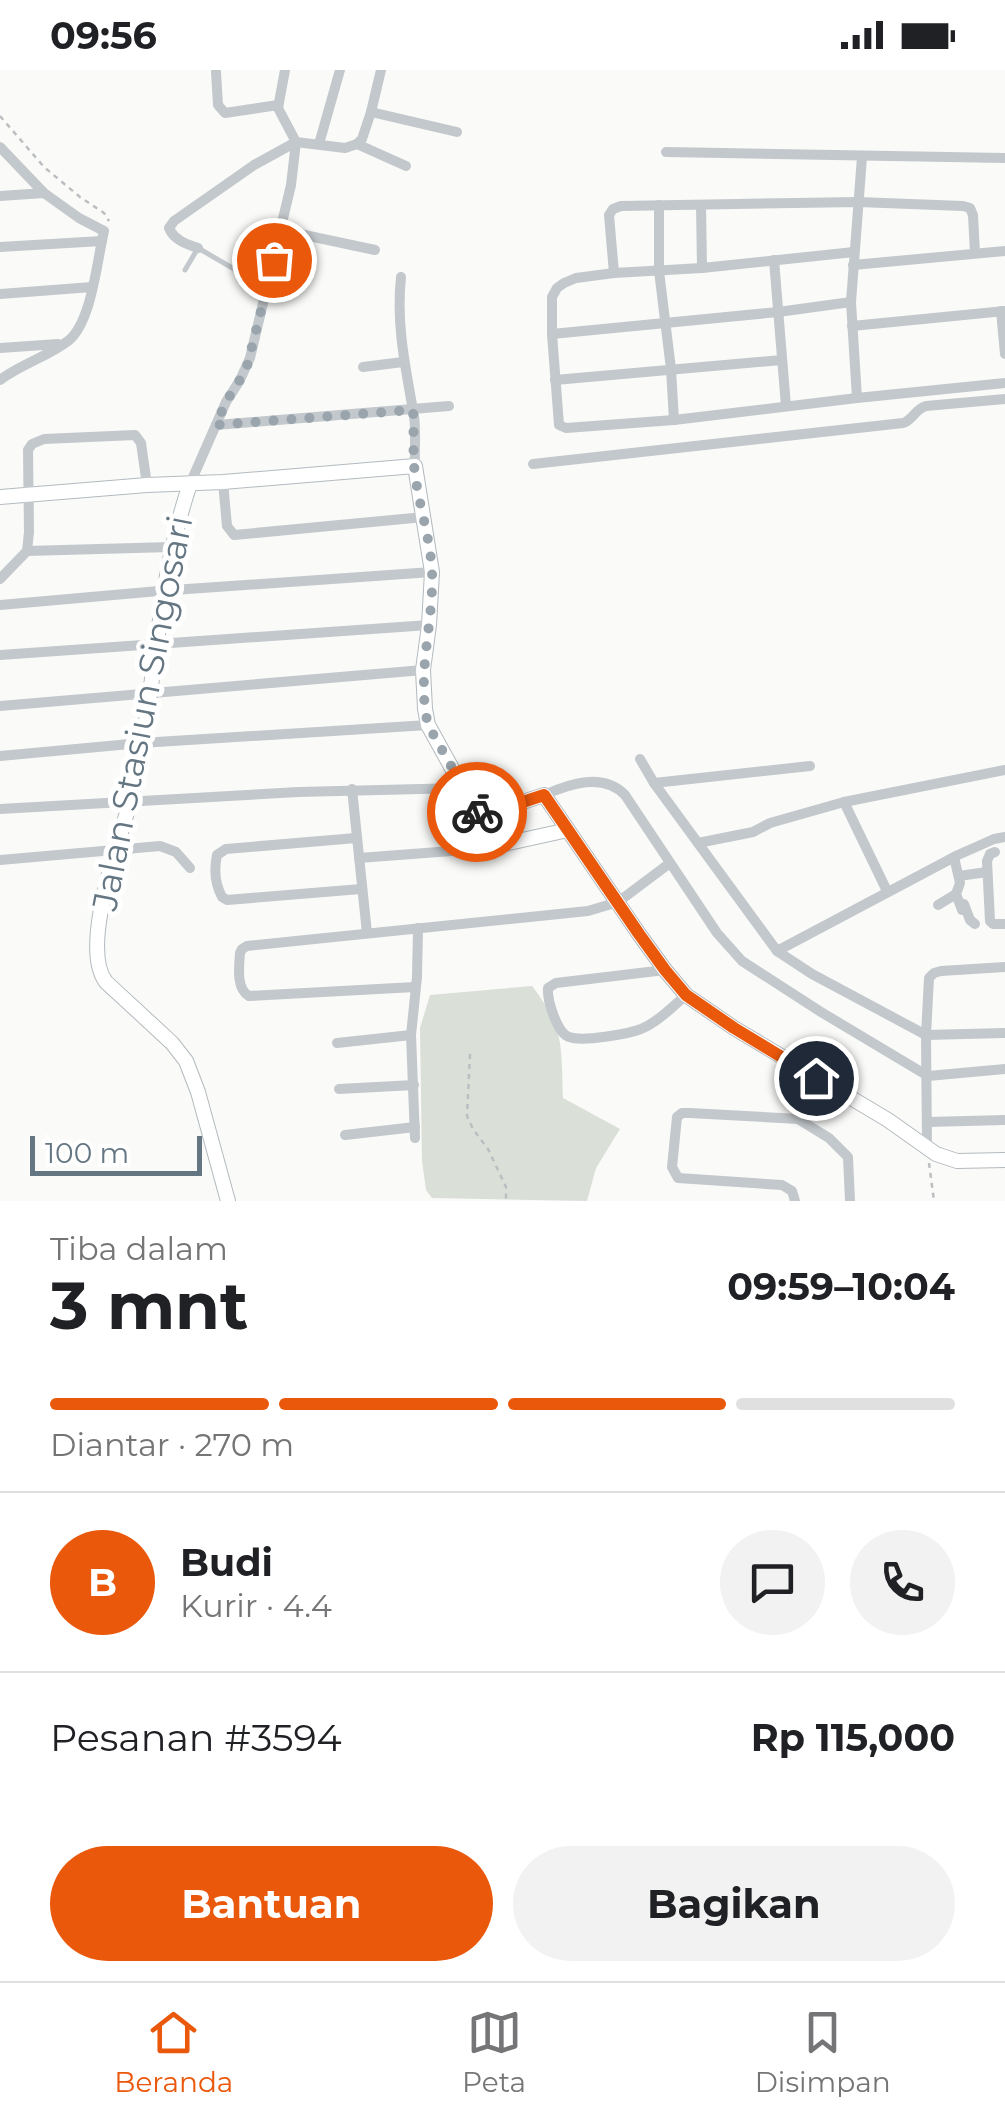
<!DOCTYPE html>
<html lang="id">
<meta charset="utf-8">
<style>
body{margin:0;font-family:Montserrat,sans-serif;background:#f2f2f2;color:#202124;height:100vh;display:flex;flex-direction:column;font-size:38px;white-space:nowrap}
*{box-sizing:border-box;margin:0}
p{font-size:32px;color:#757577}
.icon{flex:none;width:55px;height:55px;fill:none;stroke:currentColor;stroke-width:2;stroke-linecap:round;stroke-linejoin:round}
.map{position:relative;height:1131px;overflow:hidden}
.side{display:flex;flex-direction:column;background:#fff;flex:1}
.side>*{flex:none}
.scale{position:absolute;left:30px;bottom:25px;width:172px;box-sizing:border-box;padding-left:10px;border:5px solid #657683;border-top:0;font-size:28px;line-height:35px;white-space:nowrap;color:#657683;-webkit-text-stroke:8px #fff;paint-order:stroke}
.pin{position:absolute;display:grid;place-items:center;width:85px;height:85px;color:#fff;margin:-42px;border:5px solid #fff;border-radius:50%;box-shadow:0 2px 10px #0007}
.courier{position:absolute;display:grid;place-items:center;width:100px;height:100px;margin:-50px;border:8px solid #ea580c;border-radius:50%;background:#fff;color:#222;box-shadow:0 2px 12px #0007}
.headline em{font-style:normal;font-weight:700}
.headline div{display:flex;flex-direction:column-reverse}
.headline{display:flex;align-items:center;justify-content:space-between;height:170px;padding:0 50px}
h1{font-size:65px;font-weight:700;line-height:75px}
.bar{display:grid;grid-template-columns:repeat(4,1fr);gap:15px 10px;align-content:center;height:120px;padding:0 50px}
.bar i{height:12px;border-radius:8px;background:#e0e0e0}
.bar .selected{background:#ea580c}
.bar p{grid-column:span 4}
.line{display:flex;align-items:center;gap:25px;padding:0 50px;border-top:2px solid #e0e0e0}
.line div{flex:1}
.round{display:grid;place-items:center;flex:none;width:105px;height:105px;border-radius:52px;background:#f2f2f2}
.button{display:flex;gap:20px;margin-top:auto;padding:20px 50px}
.button a{flex:1;height:115px;border-radius:60px;background:#ea580c;color:#fff;font-size:40px;font-weight:700;line-height:115px;text-align:center}
.button a+a{background:#f2f2f2;color:#202124}
.status{display:flex;justify-content:space-between;align-items:center;height:70px;padding:0 50px;background:#fff;direction:ltr}
.status svg{height:28px;fill:currentColor}
.menu{display:flex;justify-content:space-around;align-items:center;height:140px;border-top:2px solid #e0e0e0;background:#fff;font-size:28px;color:#757577}
.menu a{display:grid;justify-items:center;gap:5px}
.menu .selected{color:#ea580c}
.map>svg:first-child{display:block}
</style>
<div class="status"><b>09:56</b><svg viewBox="0 0 49 12"><path d="M0 12V9h3v3zM5 12V6h3v6zM10 12V3h3v9zM15 12V0h3v12zM26 1h20v11H26zM47 4h2v5h-2z"/></svg></div>
<div class="map">
<svg width="1005" height="1131" viewBox="0 0 1005 1131">
<rect width="100%" height="100%" fill="#fafaf8"/>
<!-- green -->
<path fill="#dadfd7" d="M532,916c33,43 29,60 31,112l57,31 -24,39 -9,33 -155,-3 -6,-8 -4,-29 -2,-133 10,-33z"/>
<g fill="none" stroke-linecap="round" stroke-linejoin="round">
<defs>
<g id="secondary">
<path d="M190,414c-35,102 -33,210 -59,314 -10,40 -52,149 -25,184l66,61 14,18 12,31 30,109"/>
<polyline points="0,427 147,415 223,412 415,396 432,502 429,555 423,600 425,639 428,655 495,776 568,760"/>
<polyline points="480,746 544,725 639,864 665,900 686,925 734,958 888,1050 936,1084 957,1091 1005,1090"/>
</g>
</defs>
<!-- secondary casing -->
<use href="#secondary" stroke="#b3babf" stroke-width="16"/>
<!-- path -->
<g stroke="#bbbfc2" stroke-width="2.5" stroke-dasharray="5 5" stroke-linecap="butt">
<polyline points="0,46 44,97 80,127 104,143 109,151"/>
<polyline points="470,984 467,1046 473,1059 488,1079 506,1117 506,1131"/>
<polyline points="929,1093 934,1131"/>
</g>
<!-- lane -->
<polyline stroke="#c3c8cc" stroke-width="5" points="185,200 198,178 265,217"/>
<!-- street -->
<g stroke="#c3c8cc" stroke-width="10">
<polyline points="285,0 278,38 296,72"/>
<polyline points="216,2 218,35 225,43 278,35"/>
<polyline points="371,42 457,62"/>
<polyline points="319,74 340,0"/>
<polyline points="357,74 406,96"/>
<path d="M0,77l44,46 35,25 25,13c-7,29 -12,91 -36,110 -21,16 -47,23 -68,39"/>
<polyline points="666,82 1005,88"/>
<polyline points="0,126 44,123"/>
<polyline points="659,135 659,201 671,299 674,350"/>
<polyline points="701,135 702,198"/>
<polyline points="281,160 375,180"/>
<polyline points="0,177 102,171"/>
<path d="M198,178c-12,-4 -24,-8 -29,-20l5,-7 80,-56 42,-23 49,6 12,-4 5,-5 9,-27 10,-42"/>
<polyline points="854,182 702,198 614,203 576,208 564,213 557,218 552,227 552,264 559,355 566,358 674,350 857,328 1005,313"/>
<polyline points="774,190 786,336"/>
<polyline points="853,195 1005,181"/>
<polyline points="614,203 609,145 613,139 621,136 858,132 963,136 970,138 973,145 975,183"/>
<path d="M401,207c-5,46 4,88 12,133 4,18 1,38 2,56"/>
<polyline points="0,224 92,217"/>
<polyline points="1001,241 1005,284"/>
<polyline points="852,256 1005,241"/>
<polyline points="552,264 778,242 851,232"/>
<polyline points="0,278 58,274"/>
<polyline points="363,297 403,292"/>
<polyline points="555,310 782,290"/>
<polyline points="857,328 851,232 862,87"/>
<polyline points="216,355 449,336"/>
<path d="M533,394l370,-41c10,-3 12,-14 23,-17l79,-7"/>
<polyline points="223,412 227,456 234,465 424,447"/>
<polyline points="190,414 226,332 240,310 250,288 291,115 296,72"/>
<polyline points="27,481 171,477"/>
<polyline points="0,509 27,481 29,462 28,380 32,374 44,369 135,365 141,373 147,415"/>
<polyline points="0,535 159,521 432,502"/>
<polyline points="0,585 429,555"/>
<polyline points="0,636 423,600"/>
<polyline points="0,686 141,673 428,655"/>
<polyline points="640,689 654,713 777,881 812,904 926,965 1005,963"/>
<polyline points="654,713 810,696"/>
<polyline points="352,719 367,863"/>
<path d="M544,725c25,-11 59,-23 81,0l92,138 25,28 79,51 107,64 77,-7"/>
<polyline points="844,732 887,821"/>
<polyline points="0,739 298,722 462,718"/>
<path d="M356,768l-130,11 -9,6c-3,14 -2,29 5,42l5,3 134,-11"/>
<polyline points="698,773 753,762 770,753 844,732 1005,700"/>
<polyline points="995,782 990,784 987,791 990,851 993,854 1005,854"/>
<polyline points="954,787 960,813 956,824 962,840"/>
<polyline points="359,788 478,779 495,776"/>
<polyline points="0,790 160,776 176,782 190,798"/>
<polyline points="959,806 987,802"/>
<polyline points="964,834 970,850 975,854"/>
<polyline points="938,835 956,824"/>
<polyline points="777,881 958,785 994,769 1005,767"/>
<path d="M665,900l-109,13 -8,5c-1,12 9,45 21,49 14,5 59,-3 72,-8 17,-7 31,-22 45,-34"/>
<path d="M415,917l-166,9c-13,-7 -10,-29 -9,-43l2,-4 5,-3 341,-35 30,-9 52,-39"/>
<polyline points="337,973 411,965"/>
<polyline points="339,1019 414,1015"/>
<polyline points="927,1052 1005,1050"/>
<polyline points="345,1065 415,1057"/>
<polyline points="415,1068 411,965 417,907 418,858"/>
<polyline points="927,1077 926,965 929,908 934,903 941,901 1005,897"/>
<polyline points="795,1131 792,1121 782,1115 678,1108 672,1097 677,1047 682,1043 690,1043 798,1049 829,1068 848,1087 850,1131"/>
</g>
<!-- secondary -->
<use href="#secondary" stroke="#fff" stroke-width="14"/>
</g>
<g fill="none" stroke-linecap="round" stroke-linejoin="round">
<!-- done -->
<path stroke="#99a4ac" stroke-width="10" stroke-dasharray="0 18" d="M274,190l-28,110 -20,32 -10,23 197,-15c1,18 0,37 1,55 3,35 16,70 18,106 2,53 -16,102 -4,154l49,87"/>
<!-- route -->
<polyline stroke="#ea580c" stroke-width="12" points="477,742 480,746 544,725 639,864 665,900 686,925 734,958 816,1008"/>
</g>
<g text-anchor="middle" dominant-baseline="central" stroke-width="10" stroke-linejoin="round" paint-order="stroke">
<!-- street labels -->
<g font-size="35" fill="#657683" stroke="#fff">
<text transform="translate(142 643) rotate(-79)">Jalan Stasiun Singosari</text>
</g>
</g>
</svg>
<div class="scale">100 m</div>
<div class="pin" style="left:274px;top:190px;background:#ea580c"><svg class="icon" aria-label="bag" viewBox="0 0 24 24"><path d="M5 8h14l-1 12H6zM9 8a3 3 0 0 1 6 0"/></svg></div>
<div class="pin" style="left:816px;top:1008px;background:#1f2937"><svg class="icon" aria-label="home" viewBox="0 0 24 24"><path d="M3 11l9-7 9 7M6 9v11h12V9"/></svg></div>
<div class="courier" style="left:477px;top:742px"><svg class="icon" aria-label="bike" viewBox="0 0 24 24"><circle cx="6" cy="16" r="4"/><circle cx="18" cy="16" r="4"/><path d="M6 16l4-8h5l3 8M10 8l3 8H6M13 5h3"/></svg></div>
</div>
<section class="side">
<div class="headline"><div><h1>3 mnt</h1><p>Tiba dalam</p></div><em>09:59–10:04</em></div>
<div class="bar"><i class="selected"></i><i class="selected"></i><i class="selected"></i><i></i><p>Diantar · 270 m</p></div>
<div class="line" style="height:180px"><b class="round" style="background:#ea580c;color:#fff">B</b><div><b>Budi</b><p>Kurir · 4.4</p></div><a class="round"><svg class="icon" aria-label="chat" viewBox="0 0 24 24"><path d="M4 5h16v11H9l-5 4z"/></svg></a><a class="round"><svg class="icon" aria-label="phone" viewBox="0 0 24 24"><path d="M5 4h4l2 5-3 2q2 4 5 5l2-3 5 2v4C11 20 4 13 5 4z"/></svg></a></div>
<div class="line" style="height:130px"><div>Pesanan #3594</div><b>Rp 115,000</b></div>
<div class="button"><a>Bantuan</a><a>Bagikan</a></div>
</section>
<nav class="menu">
<a class="selected"><svg class="icon" aria-label="home" viewBox="0 0 24 24"><path d="M3 11l9-7 9 7M6 9v11h12V9"/></svg>Beranda</a>
<a><svg class="icon" aria-label="map" viewBox="0 0 24 24"><path d="M3 6l6-2 6 2 6-2v14l-6 2-6-2-6 2zM9 4v14M15 6v14"/></svg>Peta</a>
<a><svg class="icon" aria-label="saved" viewBox="0 0 24 24"><path d="M7 4h10v16l-5-4-5 4z"/></svg>Disimpan</a>
</nav>
